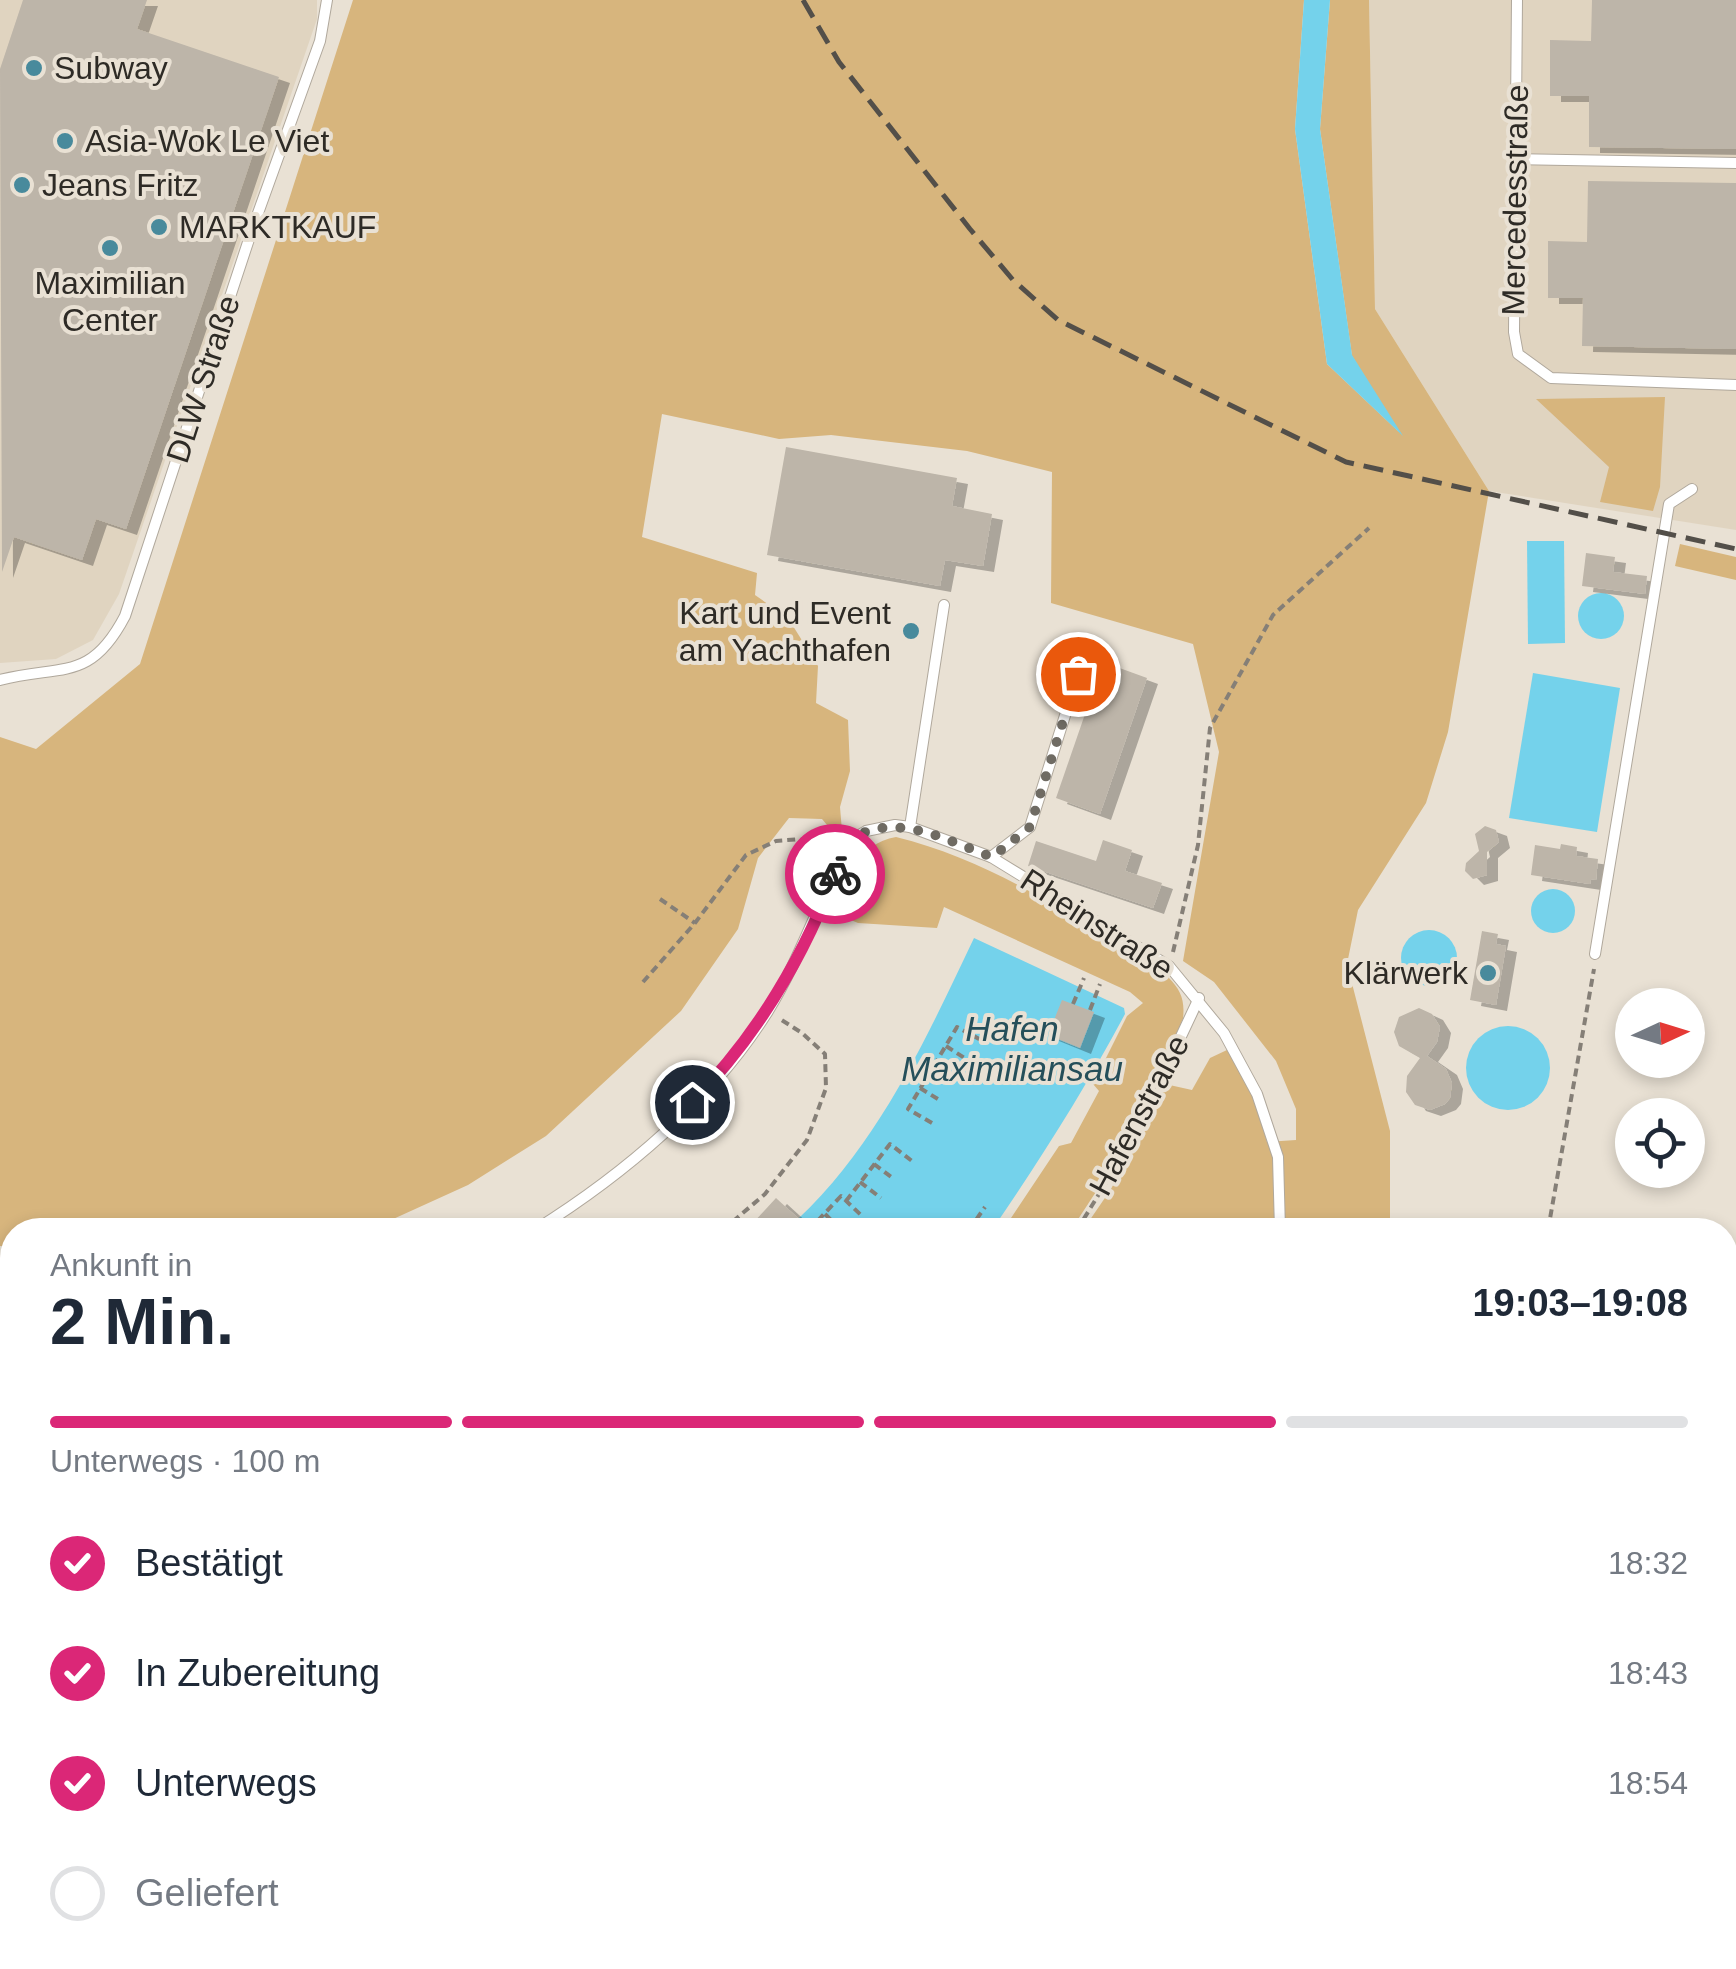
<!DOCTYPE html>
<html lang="de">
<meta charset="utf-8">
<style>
body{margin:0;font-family:Arial,sans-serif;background:#f2f2f3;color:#1f2937;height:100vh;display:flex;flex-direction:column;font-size:38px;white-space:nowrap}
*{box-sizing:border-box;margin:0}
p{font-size:32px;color:#747a83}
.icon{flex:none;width:55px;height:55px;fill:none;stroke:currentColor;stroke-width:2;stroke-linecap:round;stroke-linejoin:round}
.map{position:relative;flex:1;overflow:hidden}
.details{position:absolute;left:0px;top:1218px;width:1738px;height:752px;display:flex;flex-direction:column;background:#fff;border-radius:40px 40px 0 0;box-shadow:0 5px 15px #0003}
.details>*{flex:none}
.needle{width:65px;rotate:86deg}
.controls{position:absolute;left:1615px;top:988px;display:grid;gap:20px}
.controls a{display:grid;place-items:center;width:90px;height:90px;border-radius:50%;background:#fff;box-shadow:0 5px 15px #0003;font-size:50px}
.pin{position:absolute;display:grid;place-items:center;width:85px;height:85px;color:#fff;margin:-42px;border:5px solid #fff;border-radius:50%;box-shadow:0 2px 10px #0007}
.courier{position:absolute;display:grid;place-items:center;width:100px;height:100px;margin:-50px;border:8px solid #db2777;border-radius:50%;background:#fff;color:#222;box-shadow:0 2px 12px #0007}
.overview em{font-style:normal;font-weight:700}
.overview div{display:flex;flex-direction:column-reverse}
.overview{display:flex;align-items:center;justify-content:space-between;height:170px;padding:0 50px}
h1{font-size:65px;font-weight:700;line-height:75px}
.bar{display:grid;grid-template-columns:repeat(4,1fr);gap:15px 10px;align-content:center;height:120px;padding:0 50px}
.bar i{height:12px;border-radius:8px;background:#e0e1e3}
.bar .active{background:#db2777}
.bar p{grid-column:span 4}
ol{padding:0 50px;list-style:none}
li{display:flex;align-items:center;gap:30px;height:110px}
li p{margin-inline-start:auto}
li .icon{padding:10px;border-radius:50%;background:#db2777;color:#fff;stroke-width:4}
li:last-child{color:#747a83}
li i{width:55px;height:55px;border:5px solid #e0e1e3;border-radius:50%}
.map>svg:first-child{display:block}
</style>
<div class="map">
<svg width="1736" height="1969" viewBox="0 0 1736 1969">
<defs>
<filter id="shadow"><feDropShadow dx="11" dy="6" stdDeviation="0" flood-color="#0004"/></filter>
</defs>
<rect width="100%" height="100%" fill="#e9e1d4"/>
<!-- built -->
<g fill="#e0d4c0">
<polygon points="0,0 317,0 317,19 119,594 93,640 56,659 0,663"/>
<polygon points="1369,0 1736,0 1736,530 1489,491 1375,309"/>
</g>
<!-- green -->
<g fill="#d7b57d">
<polygon points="353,0 1304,0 1295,129 1327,364 1399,432 1352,356 1320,129 1330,0 1369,0 1375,309 1489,491 1448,732 1426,803 1358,910 1347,964 1390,1131 1390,1230 1083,1230 1111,1189 1165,1084 1192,1090 1210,1058 1227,1050 1253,1095 1267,1142 1296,1140 1296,1109 1276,1061 1214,982 1183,961 1219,752 1193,644 1051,603 1052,472 967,451 831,435 779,439 662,414 642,537 757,573 755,595 788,618 818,666 816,703 848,720 850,771 840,807 842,831 838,838 822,819 789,818 758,858 738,929 681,1011 546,1136 468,1185 369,1230 12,1230 12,1247 0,1246 0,737 36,749 140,664"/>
<polygon points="1665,397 1660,487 1653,511 1600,502 1609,467 1536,399"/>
<polygon points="1680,544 1736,557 1736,580 1675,566"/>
<path d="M896,837c102,25 185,85 272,140 13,13 17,23 15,42l-61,133 -51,78h-68l56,-84 12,-3 28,-52 -6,-7 34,-68 16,-13 -13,-11 -186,-85 -7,21 -79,-5 -26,-11c14,-32 26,-69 64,-75z"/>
<polygon points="1725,1938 1736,1938 1736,1969 1335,1969 1359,1958 1725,1958"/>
<polygon points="1041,1958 1183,1958 1180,1969 1100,1969"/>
</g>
<!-- water -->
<g fill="#74d2eb">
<polygon points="1304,0 1330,0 1320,129 1352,355 1403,436 1327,364 1295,129"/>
<polygon points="1527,541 1564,541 1565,643 1528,644"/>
<circle cx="1601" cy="616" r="23"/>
<polygon points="1533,673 1620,688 1597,832 1509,818"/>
<circle cx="1553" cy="911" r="22"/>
<circle cx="1429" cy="958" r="28"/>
<path d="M974,938l150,70 1,6c-40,75 -85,146 -133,216h-206c89,-78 138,-187 188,-292z"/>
<circle cx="1508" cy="1068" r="42"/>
<polygon points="0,1459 12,1460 12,1718 0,1716"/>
<polygon points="0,1794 12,1796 12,1958 884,1958 939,1969 0,1969"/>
</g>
<!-- building -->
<g fill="#bdb5a9" filter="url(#shadow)">
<polygon points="23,0 147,0 137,29 279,77 126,529 96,519 82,560 14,537 2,572 0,69"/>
<polygon points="1592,0 1736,0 1736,149 1589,147 1589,96 1550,96 1550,40 1591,41"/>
<polygon points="1588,181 1736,183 1736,349 1582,346 1583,298 1548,298 1548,241 1587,242"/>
<polygon points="786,447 957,478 952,506 992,514 983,566 945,560 940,586 767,555"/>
<polygon points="1586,553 1615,557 1613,572 1647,576 1645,594 1582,586"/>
<polygon points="1103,662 1147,678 1100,814 1056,798"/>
<polygon points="1485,826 1496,830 1499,842 1487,852 1487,875 1473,879 1465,871 1466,863 1479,851 1475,834"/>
<polygon points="1103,840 1132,850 1125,871 1162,883 1153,908 1028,866 1036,841 1096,861"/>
<polygon points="1561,844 1577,847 1576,856 1598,859 1596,880 1591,879 1590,884 1531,875 1535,845 1560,849"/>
<polygon points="1482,931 1498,934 1496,944 1506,946 1496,1005 1470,1000"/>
<polygon points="1062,1000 1094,1012 1080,1048 1048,1035"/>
<polygon points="1419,1008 1432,1014 1440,1027 1437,1042 1427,1056 1446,1069 1452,1083 1450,1098 1445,1104 1430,1110 1415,1105 1406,1092 1407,1076 1420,1058 1399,1046 1394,1032 1399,1017"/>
<polygon points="776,1198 800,1220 791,1230 760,1230 753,1223"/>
</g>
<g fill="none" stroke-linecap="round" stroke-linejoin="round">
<defs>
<g id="service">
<polyline points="1517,0 1514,332 1518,354 1551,378 1736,385"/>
<polyline points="1516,159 1736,163"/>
<path d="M0,680c61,-16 90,3 125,-64l128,-389 67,-186 7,-41"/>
<polyline points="910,827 944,605"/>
<polyline points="991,857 1030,827 1078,674"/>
<polyline points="1595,954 1669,504 1692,489"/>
<polyline points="1161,1079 1199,998"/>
<path d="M535,1230c88,-55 178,-130 233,-219 34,-55 53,-118 85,-172l13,-8 29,-6 15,2 81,30 178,109 55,67 33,61 21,63 2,73"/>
<polyline points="0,1302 12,1303"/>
<polyline points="1725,1725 1736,1728"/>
</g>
</defs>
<!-- service casing -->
<use href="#service" stroke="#b0a89c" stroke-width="12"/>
<!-- path -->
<g stroke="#857f77" stroke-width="4" stroke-dasharray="8 5" stroke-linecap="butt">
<polyline points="660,899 695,923"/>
<polyline points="1173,952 1198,845 1210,728 1273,615 1369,528"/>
<polyline points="643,982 695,923 746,855 776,841 800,839 831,854"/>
<polyline points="1073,1004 1084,978"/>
<polyline points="1090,1010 1100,984"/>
<polyline points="946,1046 966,1059"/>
<polyline points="933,1066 954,1079"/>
<polyline points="901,1070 923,1082"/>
<polyline points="920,1088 941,1101"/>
<polyline points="932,1123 908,1109 957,1027 981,1040"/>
<polyline points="874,1164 894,1179"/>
<polyline points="860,1182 881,1198"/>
<polyline points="846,1201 890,1144 912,1161"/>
<polyline points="825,1214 841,1230"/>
<polyline points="723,1230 765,1194 807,1140 826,1088 825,1054 802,1033 780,1019"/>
<polyline points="809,1230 841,1196 862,1216"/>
<polyline points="969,1230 985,1207"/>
<polyline points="1077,1230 1129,1145 1157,1088"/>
<polyline points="1548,1230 1594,969"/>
<polyline points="1725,1555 1736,1557"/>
<polyline points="0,1754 12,1756"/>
<polyline points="965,1958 1018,1969"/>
</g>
<!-- service -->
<use href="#service" stroke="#fff" stroke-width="10"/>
<!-- rail -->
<polyline stroke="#534f49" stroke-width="5" stroke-dasharray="20 10" stroke-linecap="butt" points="803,0 839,62 970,229 1013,280 1058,320 1346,462 1736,549"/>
</g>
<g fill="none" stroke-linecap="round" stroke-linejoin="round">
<!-- done -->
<path stroke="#6f6b63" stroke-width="10" stroke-dasharray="0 18" d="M835,874l17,-36c47,-26 93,2 140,19l38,-30 48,-153"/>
<!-- route -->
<path stroke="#db2777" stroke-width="12" d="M692,1102c63,-64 111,-144 143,-228"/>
</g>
<!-- markers -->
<g fill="#488a9c" stroke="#e9e1d4" stroke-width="4">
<circle cx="34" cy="68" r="10"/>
<circle cx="65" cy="141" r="10"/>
<circle cx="22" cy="185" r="10"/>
<circle cx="159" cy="227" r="10"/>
<circle cx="110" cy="248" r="10"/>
<circle cx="911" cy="631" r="10"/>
<circle cx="1488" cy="973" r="10"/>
</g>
<g text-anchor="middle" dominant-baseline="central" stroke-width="8" stroke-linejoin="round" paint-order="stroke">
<!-- poi labels -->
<g font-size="32" fill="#2e2b26" stroke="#e9e1d4" text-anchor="start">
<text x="54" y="68">Subway</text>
<text x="85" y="141">Asia-Wok Le Viet</text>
<text x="42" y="185">Jeans Fritz</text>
<text x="179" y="227">MARKTKAUF</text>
<text x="110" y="283" text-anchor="middle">Maximilian<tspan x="110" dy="37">Center</tspan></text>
<text x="891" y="613" text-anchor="end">Kart und Event<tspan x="891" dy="37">am Yachthafen</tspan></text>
<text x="1468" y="973" text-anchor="end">Klärwerk</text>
</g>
<!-- street labels -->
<g font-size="32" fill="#2e2b26" stroke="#e9e1d4">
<text transform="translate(1515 200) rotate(-89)">Mercedesstraße</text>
<text transform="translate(203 379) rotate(-72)">DLW Straße</text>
<text transform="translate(1097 924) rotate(33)">Rheinstraße</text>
<text transform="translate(1139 1115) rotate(-62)">Hafenstraße</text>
</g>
<!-- water labels -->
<g font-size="35" font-style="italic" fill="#254f5a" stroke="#e9e1d4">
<text x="1012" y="1028">Hafen<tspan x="1012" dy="40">Maximiliansau</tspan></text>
</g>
</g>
</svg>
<div class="controls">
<a><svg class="needle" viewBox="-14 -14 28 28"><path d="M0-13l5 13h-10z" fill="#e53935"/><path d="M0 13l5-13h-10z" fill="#747a83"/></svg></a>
<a><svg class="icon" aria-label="locate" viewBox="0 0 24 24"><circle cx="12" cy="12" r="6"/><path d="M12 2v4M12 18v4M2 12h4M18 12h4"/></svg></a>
</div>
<div class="pin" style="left:1078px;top:674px;background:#ea580c"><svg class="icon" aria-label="bag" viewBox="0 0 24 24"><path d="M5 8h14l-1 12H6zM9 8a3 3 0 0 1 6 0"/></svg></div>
<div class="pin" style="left:692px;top:1102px;background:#1f2937"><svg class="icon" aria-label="home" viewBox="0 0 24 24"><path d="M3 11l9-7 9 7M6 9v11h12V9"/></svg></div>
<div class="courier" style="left:835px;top:874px"><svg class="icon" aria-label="bike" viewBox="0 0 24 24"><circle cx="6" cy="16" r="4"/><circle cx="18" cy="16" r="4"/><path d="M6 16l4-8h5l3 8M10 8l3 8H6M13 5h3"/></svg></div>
<section class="details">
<div class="overview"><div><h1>2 Min.</h1><p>Ankunft in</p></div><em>19:03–19:08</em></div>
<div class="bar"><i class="active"></i><i class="active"></i><i class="active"></i><i></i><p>Unterwegs · 100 m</p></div>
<ol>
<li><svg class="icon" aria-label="check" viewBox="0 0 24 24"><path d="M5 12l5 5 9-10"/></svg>Bestätigt<p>18:32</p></li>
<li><svg class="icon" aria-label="check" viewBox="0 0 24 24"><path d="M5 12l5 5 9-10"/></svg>In Zubereitung<p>18:43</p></li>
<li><svg class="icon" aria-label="check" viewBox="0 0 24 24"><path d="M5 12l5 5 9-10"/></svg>Unterwegs<p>18:54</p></li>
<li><i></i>Geliefert</li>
</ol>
</section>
</div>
